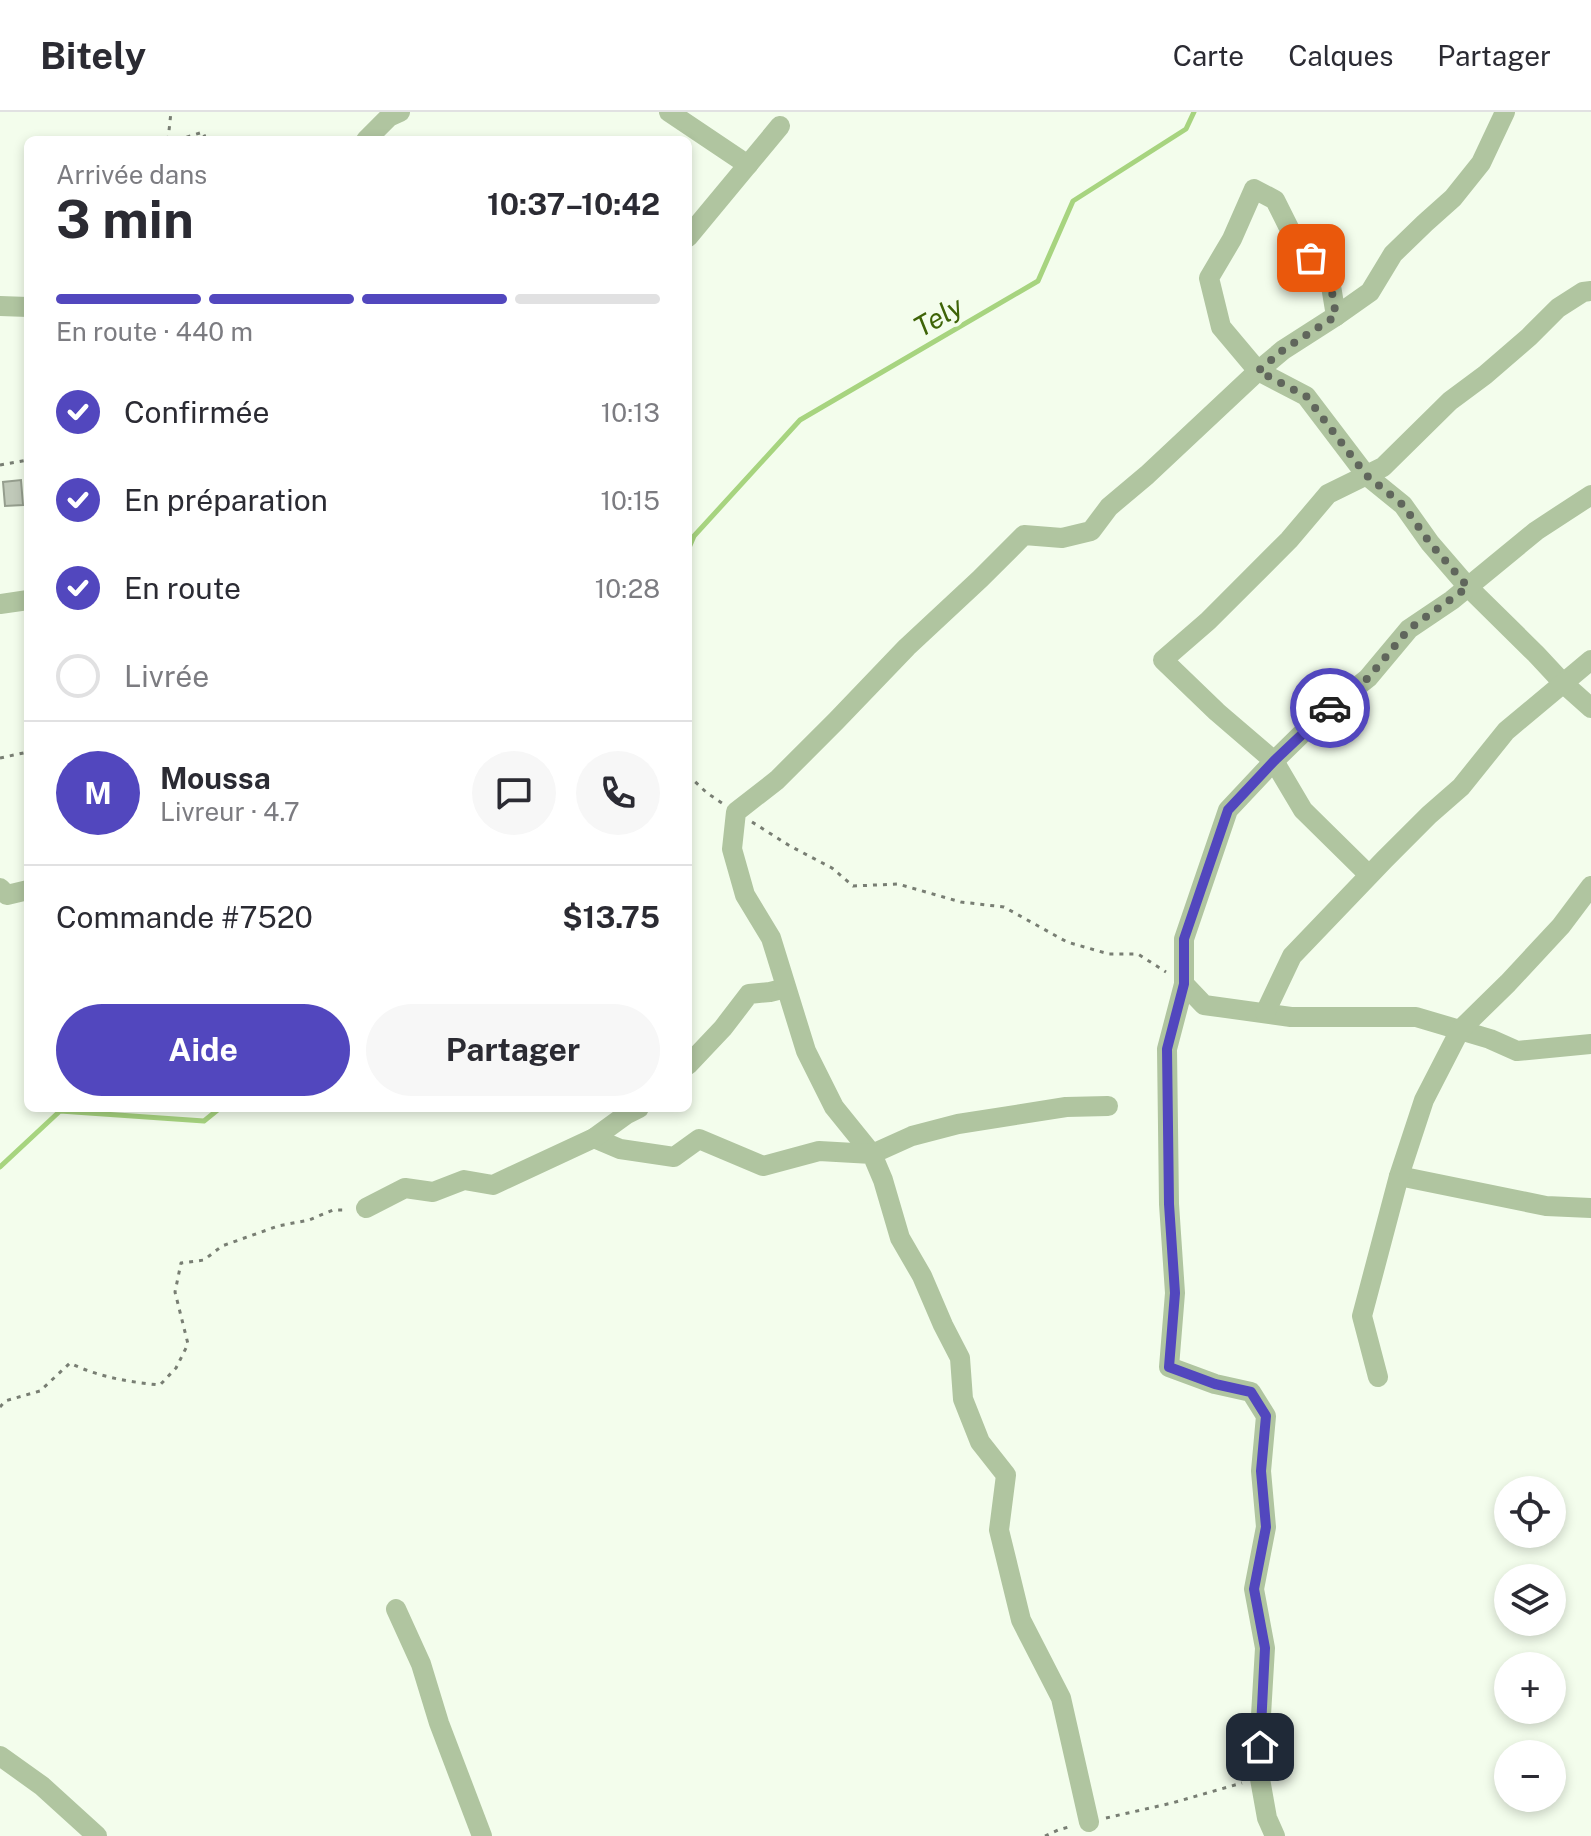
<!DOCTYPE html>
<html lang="fr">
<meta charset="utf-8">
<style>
body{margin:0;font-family:"Public Sans",sans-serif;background:#f7f7f7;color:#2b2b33;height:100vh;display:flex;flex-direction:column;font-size:30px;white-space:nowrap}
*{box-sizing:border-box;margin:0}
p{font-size:26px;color:#7c7c81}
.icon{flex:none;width:44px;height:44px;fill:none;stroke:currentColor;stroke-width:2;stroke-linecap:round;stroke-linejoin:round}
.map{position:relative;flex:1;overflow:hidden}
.drawer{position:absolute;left:24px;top:24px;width:668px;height:976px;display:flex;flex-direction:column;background:#fff;border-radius:12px;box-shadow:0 4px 12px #0003}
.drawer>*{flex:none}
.buttons{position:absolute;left:1494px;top:1364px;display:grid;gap:16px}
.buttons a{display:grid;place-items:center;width:72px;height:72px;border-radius:50%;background:#fff;box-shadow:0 4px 12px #0003;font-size:40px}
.pin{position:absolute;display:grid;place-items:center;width:68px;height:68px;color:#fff;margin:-34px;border-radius:16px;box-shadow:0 4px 12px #0006}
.courier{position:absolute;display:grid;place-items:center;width:80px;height:80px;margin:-40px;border:6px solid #5247be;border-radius:50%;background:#fff;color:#222;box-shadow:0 2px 10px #0007}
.summary em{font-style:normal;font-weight:700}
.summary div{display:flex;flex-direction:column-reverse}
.summary{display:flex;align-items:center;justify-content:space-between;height:136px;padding:0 32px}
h1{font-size:52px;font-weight:700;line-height:60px}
.bar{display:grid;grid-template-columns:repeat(4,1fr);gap:12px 8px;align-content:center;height:96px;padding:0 32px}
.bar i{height:10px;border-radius:6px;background:#e1e1e2}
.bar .on{background:#5247be}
.bar p{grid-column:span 4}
.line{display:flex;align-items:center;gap:20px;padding:0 32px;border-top:2px solid #e1e1e2}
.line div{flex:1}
.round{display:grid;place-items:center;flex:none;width:84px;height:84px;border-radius:42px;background:#f7f7f7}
ol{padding:0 32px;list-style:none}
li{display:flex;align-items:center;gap:24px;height:88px}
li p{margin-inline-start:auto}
li .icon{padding:8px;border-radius:50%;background:#5247be;color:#fff;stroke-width:4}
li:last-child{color:#7c7c81}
li i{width:44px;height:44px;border:4px solid #e1e1e2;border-radius:50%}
.action{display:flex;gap:16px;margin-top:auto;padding:16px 32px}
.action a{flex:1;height:92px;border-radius:48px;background:#5247be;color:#fff;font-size:32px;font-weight:700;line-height:92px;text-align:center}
.action a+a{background:#f7f7f7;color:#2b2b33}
header{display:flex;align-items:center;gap:48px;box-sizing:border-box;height:112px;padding:0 40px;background:#fff;border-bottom:2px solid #e1e1e2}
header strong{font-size:38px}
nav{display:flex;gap:44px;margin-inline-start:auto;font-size:28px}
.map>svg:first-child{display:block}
</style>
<header>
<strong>Bitely</strong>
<nav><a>Carte</a><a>Calques</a><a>Partager</a></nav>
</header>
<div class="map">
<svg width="1591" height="1724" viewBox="0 0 1591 1724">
<rect width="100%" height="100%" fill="#f3fdec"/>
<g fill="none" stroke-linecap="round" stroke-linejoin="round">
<!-- stream -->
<g stroke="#a7d47f" stroke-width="5">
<polyline points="688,438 694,424 800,308 1038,169 1073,89 1186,17 1194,0"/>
<polyline points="0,1055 60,999 204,1009 220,996"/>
</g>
</g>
<!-- building -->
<polygon fill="#c0c9b9" stroke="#959e8e" stroke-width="2" points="21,368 23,393 5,394 3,370"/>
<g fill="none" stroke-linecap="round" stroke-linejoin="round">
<!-- path -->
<g stroke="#787e73" stroke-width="3" stroke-dasharray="4 6" stroke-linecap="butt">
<polyline points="168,28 171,0"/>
<polyline points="177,28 203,20 206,28"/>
<polyline points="0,353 28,348"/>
<polyline points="0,646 28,640"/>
<polyline points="688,663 707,681 722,691"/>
<polyline points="752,710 790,734 832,756 853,774 898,772 961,790 1004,795 1067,830 1109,842 1138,842 1166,860"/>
<path d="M0,1295l5,-6 35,-10 30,-28c28,14 59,19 90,22l16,-17 12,-24 -13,-52 6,-29 23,-3 18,-14 56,-20 31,-6 24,-10h13"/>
<polyline points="1106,1706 1172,1691 1242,1671"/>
<polyline points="1045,1724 1058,1718 1072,1714"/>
</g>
<!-- street -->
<g stroke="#b0c5a0" stroke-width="20">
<polyline points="669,0 748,53"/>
<polyline points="1505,0 1481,51 1453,86 1425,111 1393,142 1370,180 1336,204 1330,168 1293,124 1275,88 1254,77 1232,127 1209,166 1221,215 1258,259 1306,284 1366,363 1403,393 1430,431 1468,475 1536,542 1563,571 1591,596"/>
<polyline points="366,28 389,5 400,0"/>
<polyline points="688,125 780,14"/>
<polyline points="0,194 28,195"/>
<polyline points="0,492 28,488"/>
<polyline points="1369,763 1303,698 1274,649 1217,600 1163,548 1208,509 1289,428 1328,382 1383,355 1450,289 1485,263 1529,225 1558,196 1583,180 1591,179"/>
<polyline points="0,776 7,783 28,778"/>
<polyline points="1184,872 1204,893 1291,905 1416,905 1490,927 1517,939 1591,932"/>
<polyline points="1265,901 1292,844 1384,748 1429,703 1461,675 1506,619 1591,548"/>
<polyline points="688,953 723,916 749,882 770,880 786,876"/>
<polyline points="1108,994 1066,995 958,1012 912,1024 872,1042 834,995 806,939 771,826 745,783 732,737 736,700 777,668 836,609 907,535 980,467 1024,423 1062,426 1091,419 1109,395 1147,363 1258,259 1283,238 1336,204"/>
<polyline points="594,1026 620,1037 674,1045 699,1027 763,1054 819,1039 872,1042 883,1068 900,1126 922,1164 943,1213 960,1246 963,1287 980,1330 1006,1363 999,1418 1021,1508 1061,1586 1089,1710"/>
<polyline points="1399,1064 1546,1094 1591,1096"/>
<polyline points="366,1096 405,1076 433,1080 464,1068 493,1073 594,1026 627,1002 639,996"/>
<polyline points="1378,1265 1362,1204 1399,1064 1424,988 1460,918 1508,871 1561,814 1591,774"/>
<polyline points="396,1497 421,1552 439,1611 482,1724"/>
<polyline points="0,1644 42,1674 97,1724"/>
<polyline points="1275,1724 1267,1706 1260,1667 1261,1603 1265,1536 1254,1477 1266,1415 1261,1359 1266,1304 1251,1280 1215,1272 1169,1255 1175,1181 1169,1092 1167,937 1184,872 1184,827 1228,698 1274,649 1320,604 1368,566 1409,517 1452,488 1536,419 1591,383"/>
</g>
</g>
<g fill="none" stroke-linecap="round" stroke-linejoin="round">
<!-- done -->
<polyline stroke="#60665c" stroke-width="8" stroke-dasharray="0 14.4" points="1311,146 1330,168 1336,204 1283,238 1258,259 1306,284 1366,363 1403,393 1430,431 1468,475 1409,517 1368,566 1330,596"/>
<!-- route -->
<polyline stroke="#5247be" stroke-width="10" points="1260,1635 1265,1536 1254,1477 1266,1415 1261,1359 1266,1304 1251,1280 1215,1272 1169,1255 1175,1181 1169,1092 1167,937 1184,872 1184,827 1228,698 1274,649 1330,596"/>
</g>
<g text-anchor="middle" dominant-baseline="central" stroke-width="7" stroke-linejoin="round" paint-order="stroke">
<!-- water labels -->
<g font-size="28" font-style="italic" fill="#3e6407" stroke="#f3fdec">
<text transform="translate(938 204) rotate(-30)">Tely</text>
</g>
</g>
</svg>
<div class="buttons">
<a><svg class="icon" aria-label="locate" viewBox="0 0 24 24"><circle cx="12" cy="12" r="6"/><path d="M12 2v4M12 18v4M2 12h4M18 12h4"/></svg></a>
<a><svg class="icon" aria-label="layers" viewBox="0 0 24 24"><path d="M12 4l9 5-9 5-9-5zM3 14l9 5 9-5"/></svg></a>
<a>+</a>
<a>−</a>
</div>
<div class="pin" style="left:1311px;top:146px;background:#ea580c"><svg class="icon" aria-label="bag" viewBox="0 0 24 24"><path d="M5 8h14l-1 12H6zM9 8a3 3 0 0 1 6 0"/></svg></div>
<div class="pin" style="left:1260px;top:1635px;background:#1f2937"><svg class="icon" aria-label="home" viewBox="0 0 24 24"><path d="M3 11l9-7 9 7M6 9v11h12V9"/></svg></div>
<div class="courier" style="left:1330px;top:596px"><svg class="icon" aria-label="car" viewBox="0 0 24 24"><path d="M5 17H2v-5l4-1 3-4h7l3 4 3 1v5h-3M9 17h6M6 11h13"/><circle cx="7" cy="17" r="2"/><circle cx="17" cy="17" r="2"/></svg></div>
<section class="drawer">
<div class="summary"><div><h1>3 min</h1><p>Arrivée dans</p></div><em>10:37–10:42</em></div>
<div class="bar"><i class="on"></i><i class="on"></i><i class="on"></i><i></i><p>En route · 440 m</p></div>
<ol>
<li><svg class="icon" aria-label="check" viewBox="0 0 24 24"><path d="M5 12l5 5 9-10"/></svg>Confirmée<p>10:13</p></li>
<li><svg class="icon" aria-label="check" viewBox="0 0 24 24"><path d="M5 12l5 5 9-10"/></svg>En préparation<p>10:15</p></li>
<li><svg class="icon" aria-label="check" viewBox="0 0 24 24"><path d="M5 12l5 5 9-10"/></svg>En route<p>10:28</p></li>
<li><i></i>Livrée</li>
</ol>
<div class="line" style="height:144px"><b class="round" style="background:#5247be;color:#fff">M</b><div><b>Moussa</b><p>Livreur · 4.7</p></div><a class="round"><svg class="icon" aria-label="chat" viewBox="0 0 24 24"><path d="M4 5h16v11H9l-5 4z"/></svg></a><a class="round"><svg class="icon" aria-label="phone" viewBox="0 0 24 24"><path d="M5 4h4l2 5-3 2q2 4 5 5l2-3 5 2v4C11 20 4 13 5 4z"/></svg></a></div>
<div class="line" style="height:104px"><div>Commande #7520</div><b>$13.75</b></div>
<div class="action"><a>Aide</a><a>Partager</a></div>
</section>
</div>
